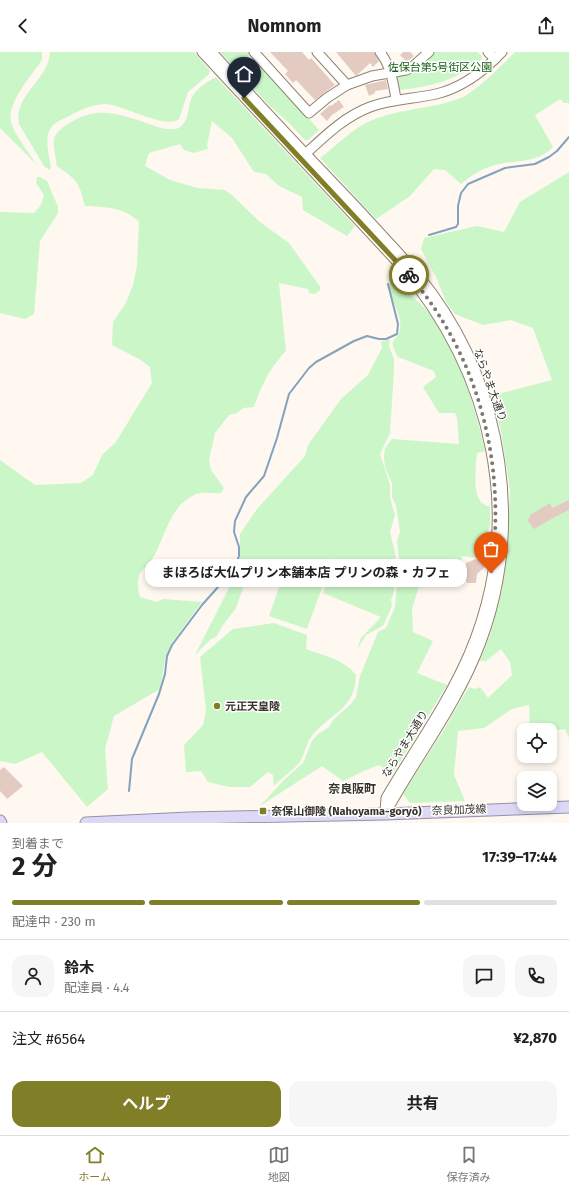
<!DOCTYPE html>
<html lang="ja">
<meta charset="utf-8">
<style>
body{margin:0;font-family:"Fira Sans","Noto Sans JP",sans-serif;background:#f6f6f6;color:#202124;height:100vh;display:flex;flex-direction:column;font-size:15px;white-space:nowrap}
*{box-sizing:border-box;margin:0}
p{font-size:13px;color:#757577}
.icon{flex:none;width:22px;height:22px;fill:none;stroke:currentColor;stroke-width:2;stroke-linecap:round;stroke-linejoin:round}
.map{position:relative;height:771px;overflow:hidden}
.side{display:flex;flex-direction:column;background:#fff;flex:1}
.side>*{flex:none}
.tools{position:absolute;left:517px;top:671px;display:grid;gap:8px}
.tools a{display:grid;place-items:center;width:40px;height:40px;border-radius:8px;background:#fff;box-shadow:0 2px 6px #0003;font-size:20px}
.pin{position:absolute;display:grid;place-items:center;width:34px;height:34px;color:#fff;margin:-41px -17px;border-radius:50% 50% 50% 0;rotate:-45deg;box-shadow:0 0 4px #0007}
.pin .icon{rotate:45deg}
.courier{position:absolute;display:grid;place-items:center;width:40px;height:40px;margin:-20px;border:3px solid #807e26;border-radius:50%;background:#fff;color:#222;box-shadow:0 1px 5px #0007}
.bubble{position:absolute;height:28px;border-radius:12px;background:#fff;box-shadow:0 2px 6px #0003;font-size:13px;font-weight:700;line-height:28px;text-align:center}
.summary em{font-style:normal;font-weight:700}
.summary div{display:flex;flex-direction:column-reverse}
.summary{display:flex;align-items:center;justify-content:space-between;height:68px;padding:0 12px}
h1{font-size:26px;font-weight:700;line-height:30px}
.bar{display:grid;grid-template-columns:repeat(4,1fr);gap:6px 4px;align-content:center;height:48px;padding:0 12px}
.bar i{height:5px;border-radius:3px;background:#e0e0e0}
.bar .on{background:#807e26}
.bar p{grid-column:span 4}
.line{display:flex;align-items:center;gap:10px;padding:0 12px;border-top:1px solid #e0e0e0}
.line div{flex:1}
.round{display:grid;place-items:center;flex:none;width:42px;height:42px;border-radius:12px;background:#f6f6f6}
.cta{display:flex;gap:8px;margin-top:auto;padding:8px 12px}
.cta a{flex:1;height:46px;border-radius:12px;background:#807e26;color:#fff;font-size:16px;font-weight:700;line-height:46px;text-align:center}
.cta a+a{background:#f6f6f6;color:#202124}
header{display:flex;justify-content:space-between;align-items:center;height:52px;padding:0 12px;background:#fff;font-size:18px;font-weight:700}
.tab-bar{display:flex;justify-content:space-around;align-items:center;height:56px;border-top:1px solid #e0e0e0;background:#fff;font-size:11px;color:#757577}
.tab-bar a{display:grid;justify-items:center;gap:2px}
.tab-bar .on{color:#807e26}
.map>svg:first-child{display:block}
</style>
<header><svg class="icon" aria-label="back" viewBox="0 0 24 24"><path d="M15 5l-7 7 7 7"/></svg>Nomnom<svg class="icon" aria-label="share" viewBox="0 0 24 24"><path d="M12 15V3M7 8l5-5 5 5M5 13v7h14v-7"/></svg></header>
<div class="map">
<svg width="569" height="771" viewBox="0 0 569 771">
<rect width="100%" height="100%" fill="#fef8f0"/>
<!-- green -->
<g fill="#cbf6c7">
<path d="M0,0h42v8c-10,15 -35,42 -31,62 2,10 20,34 26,43l-37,-37z"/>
<path d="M50,0h144l16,19 -1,3 -21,18 -9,27c-14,11 -55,-14 -73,-15 -12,0 -24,5 -35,11 -5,3 -14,6 -18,10 -10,11 -4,29 -2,42l-1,3 -6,-4 -25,-42c-6,-29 30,-44 31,-72z"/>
<polygon points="220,0 249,0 251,1 248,4 253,9 256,7 319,78 308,88 305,88 289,71 269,53"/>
<path d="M434,0h43l5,4v3c-27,22 -49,27 -82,31l-3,-1 -2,-10 3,-4 15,-5z"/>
<path d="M515,0h54v51h-5l-4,-4 -25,16 18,32c-16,16 -33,13 -54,17 -14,3 -28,11 -38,20l-16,-14 -11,-1 -24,27 -34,23 -56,-61c18,-13 33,-31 55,-39 27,-11 59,-10 86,-21 16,-7 41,-33 54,-46z"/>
<path d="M216,25l139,149 -8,10 -44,-26 -1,-13 -23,-11 -13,-12 -12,-2 -22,-34 -20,-17 -5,24 1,4 -15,4 -9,-3 -4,-6 -31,9 -4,13 25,14 27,8 28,2 7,5 28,27 29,21 32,45c-3,5 -6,7 -12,5l-1,-4 -29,-6 7,68c-17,18 -24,33 -32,56l-11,1 -6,5 -8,2 -14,18 -6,27 2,10 13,18 -3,5c-8,1 -19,-2 -27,2 -26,12 -29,45 -43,66 -3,5 -8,8 -11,12 -3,7 -2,17 0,24l16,5 7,-3 39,3 -31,42 -5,11 -6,34 -46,27 -9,33 3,40 -21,18 -45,-55 -27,12 -15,-3v-301l35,25 46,-2 12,-8 9,-20 14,-13 20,-33 16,-26 -2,-16 -9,-7 -29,-15 1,-23 13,-19 7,-18 4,-19 2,-44c-14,-15 -35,-15 -54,-16 -6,-24 -8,-26 -28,-40 -4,-26 -9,-31 16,-45 29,-16 50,-5 79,4 9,3 18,6 27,3 11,-7 8,-21 13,-31 4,-8 16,-16 24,-20z"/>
<polygon points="569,120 569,686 565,677 550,679 530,678 529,653 512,657 484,676 458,679 454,723 465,749 410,751 403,742 442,681 469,635 475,637 480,635 488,646 512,623 510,610 501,597 486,609 480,609 491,580 502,538 508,497 510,438 501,379 495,356 494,343 552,328 533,276 511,268 483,273 455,262 446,250 437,227 421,197 424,186 477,174 504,180 520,150"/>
<polygon points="37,125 40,125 47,129 58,155 58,161 40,189 34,262 25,267 0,261 0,160 34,161 41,153 44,143 36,131"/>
<path d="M389,226c14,12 31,23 42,37 28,37 44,91 54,136l-8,2c-1,12 -5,42 5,50 2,2 6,3 8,4v18l-3,8 -1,17 1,9 -25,-3 -2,21 -37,-4 -11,36 1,23 20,9 -16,32 30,12 -56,91 -4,-6 -8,-5 -13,5 -23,11 -21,-15 -62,40 24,-26 19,-17 9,-22 5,-6 12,-8 4,-7 18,-16 5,-7 4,-21 18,-44 8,-4 9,-21 4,-49 -2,-17 3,-9 -4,-26 -4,-9v-14l-7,-16 -1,-10 1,-9 7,-9 67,5 -2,-26 -2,-5h-16l-16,-26 13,-10 -2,-6 -36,-14c-12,-22 -1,-13 2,-27 2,-13 -6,-25 -9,-36 -1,-5 -1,-11 -2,-16z"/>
<polygon points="390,288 389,294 394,307 394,318 390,381 380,402 390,433 390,446 395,463 390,480 396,505 392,516 394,526 394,540 391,548 392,554 384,572 381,575 366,583 357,598 361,586 381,565 323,541 335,500 307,577 269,564 280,533 264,526 253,508 236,556 223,573 216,585 211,587 195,603 231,532 230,523 235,517 240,504 240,482 257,457 305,404 308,393 341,347 368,323 382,296 381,289"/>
<path d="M274,571l33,12 -1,14c18,7 38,10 50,26 -1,36 -27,38 -45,62 -5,7 -6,16 -10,23 -6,10 -19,17 -27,26l-1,-11 -5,-3 -18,15h-21l-21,-5 -7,-11 -15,1 -2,-27 19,-20 3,-15 -6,-53 33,-28z"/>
</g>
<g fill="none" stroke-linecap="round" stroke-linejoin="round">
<!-- stream -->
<g stroke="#82a2bd" stroke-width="2">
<polyline points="429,183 456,175 458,172 458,154 461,141 468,132 505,116 535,112 549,105 557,99 569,85"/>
<polyline points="129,739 132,707 159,642 165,622 167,604 172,593 202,553 234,517 239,504 239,495 234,480 235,469 246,445 264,424 277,386 289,342 309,316 316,310 354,289 367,284 379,287 386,287 397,282 398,272 388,232"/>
</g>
</g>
<!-- building -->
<g fill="#e4cbc2">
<polygon points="270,0 302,0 309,8 311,6 335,33 315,48 296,28 293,31 285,22 288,19"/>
<polygon points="336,0 374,0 379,9 373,15 370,11 356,24"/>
<polygon points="403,0 410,0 414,4 407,10 400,3"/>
<polygon points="386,28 388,37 375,39 375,41 369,44 365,33"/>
<polygon points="339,48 344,55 332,63 327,69 320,62 330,53 331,54"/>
<polygon points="569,448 569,458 553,466 534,477 527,468 530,465 530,463 550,451 552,456"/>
<polygon points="476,507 483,509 485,515 477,522 476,531 467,531 467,529 464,529 466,511"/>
<polygon points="4,715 23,734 7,747 0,739 0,718"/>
</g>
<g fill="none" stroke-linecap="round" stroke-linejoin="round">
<defs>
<g id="minor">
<path d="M202,0l197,212c94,108 127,256 70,390 -22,51 -55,96 -83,144l-1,14"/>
<path d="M212,0c48,55 99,107 149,160 24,27 50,52 71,81 72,99 92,234 49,349 -23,62 -64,114 -96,172"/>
<polyline points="254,0 309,61 327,46 347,33 372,24 406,18 411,16 429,0"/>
<polyline points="317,0 347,33"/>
<path d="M380,0c11,14 13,30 16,47"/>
<polyline points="488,0 495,7"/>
<path d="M301,106c21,-19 42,-41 69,-51 21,-8 44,-8 66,-13 26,-6 48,-23 66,-42"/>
</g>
<g id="major">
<polyline points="0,769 1,771"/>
<polyline points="86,771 188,766 385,762 569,755"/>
</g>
</defs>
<!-- minor casing -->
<use href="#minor" stroke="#8f8270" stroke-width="11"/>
<!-- major casing -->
<use href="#major" stroke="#948fa9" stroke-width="13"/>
<!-- minor -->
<use href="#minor" stroke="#fff" stroke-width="9"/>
<!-- major -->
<use href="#major" stroke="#ddd9f4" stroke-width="11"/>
</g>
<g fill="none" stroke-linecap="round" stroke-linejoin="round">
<!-- done -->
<path stroke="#7d7870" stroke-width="4" stroke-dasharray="0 7.2" d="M409,223c71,82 98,192 82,298"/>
<!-- route -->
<polyline stroke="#807e26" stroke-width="5" points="244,46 409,223"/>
</g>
<!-- markers -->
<g fill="#807e26" stroke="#fff" stroke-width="1.5">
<circle cx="217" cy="654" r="4"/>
<rect x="259" y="755" width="8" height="8" rx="2"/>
</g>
<g text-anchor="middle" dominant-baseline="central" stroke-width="3" stroke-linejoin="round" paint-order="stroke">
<!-- park labels -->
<g font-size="11" fill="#155e15" stroke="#fff">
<text x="440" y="15">佐保台第5号街区公園</text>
</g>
<!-- street labels -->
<g font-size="11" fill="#38332b" stroke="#fff">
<text transform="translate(490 333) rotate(70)">ならやま大通り</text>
<text transform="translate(405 692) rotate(-58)">ならやま大通り</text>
<text transform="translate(459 758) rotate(-2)">奈良加茂線</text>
</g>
<!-- poi labels -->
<g font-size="11" font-weight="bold" fill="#38332b" stroke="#fff" text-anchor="start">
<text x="225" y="654">元正天皇陵</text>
<text x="271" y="759">奈保山御陵 (Nahoyama-goryō)</text>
</g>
<!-- neighbourhood labels -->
<g font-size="12" font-weight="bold" fill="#38332b" stroke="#fff">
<text x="352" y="737">奈良阪町</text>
</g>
</g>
</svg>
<div class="tools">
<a><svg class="icon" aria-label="locate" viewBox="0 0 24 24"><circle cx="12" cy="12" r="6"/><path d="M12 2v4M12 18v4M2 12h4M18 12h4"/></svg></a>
<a><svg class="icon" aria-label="layers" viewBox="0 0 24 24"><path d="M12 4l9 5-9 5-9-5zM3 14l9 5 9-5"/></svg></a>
</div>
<div class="pin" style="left:491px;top:521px;background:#ea580c"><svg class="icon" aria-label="bag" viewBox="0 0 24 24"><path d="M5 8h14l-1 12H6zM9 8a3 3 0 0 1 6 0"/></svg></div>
<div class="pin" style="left:244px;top:46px;background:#1f2937"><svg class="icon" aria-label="home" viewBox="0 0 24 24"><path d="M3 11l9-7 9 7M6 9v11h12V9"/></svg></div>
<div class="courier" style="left:409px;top:223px"><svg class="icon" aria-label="bike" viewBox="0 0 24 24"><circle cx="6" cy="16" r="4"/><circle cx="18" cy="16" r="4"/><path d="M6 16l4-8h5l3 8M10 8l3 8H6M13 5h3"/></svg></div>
<div class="bubble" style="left:145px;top:507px;width:322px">まほろば大仏プリン本舗本店 プリンの森・カフェ</div>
</div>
<section class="side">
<div class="summary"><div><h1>2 分</h1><p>到着まで</p></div><em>17:39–17:44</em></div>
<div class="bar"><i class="on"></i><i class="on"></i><i class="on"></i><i></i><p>配達中 · 230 m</p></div>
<div class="line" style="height:72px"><a class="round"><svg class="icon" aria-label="person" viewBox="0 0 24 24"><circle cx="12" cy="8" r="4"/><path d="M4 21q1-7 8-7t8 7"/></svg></a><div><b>鈴木</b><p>配達員 · 4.4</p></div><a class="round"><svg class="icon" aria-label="chat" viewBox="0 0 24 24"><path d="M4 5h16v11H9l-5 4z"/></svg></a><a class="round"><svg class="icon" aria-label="phone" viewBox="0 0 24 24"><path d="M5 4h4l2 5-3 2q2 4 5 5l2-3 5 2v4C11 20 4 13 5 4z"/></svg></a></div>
<div class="line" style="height:52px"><div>注文 #6564</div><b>¥2,870</b></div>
<div class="cta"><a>ヘルプ</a><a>共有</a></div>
</section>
<nav class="tab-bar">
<a class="on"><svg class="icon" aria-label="home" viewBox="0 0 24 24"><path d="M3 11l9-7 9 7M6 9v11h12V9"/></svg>ホーム</a>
<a><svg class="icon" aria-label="map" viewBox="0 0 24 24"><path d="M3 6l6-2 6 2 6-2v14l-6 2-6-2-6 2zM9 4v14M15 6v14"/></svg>地図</a>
<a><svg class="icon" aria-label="saved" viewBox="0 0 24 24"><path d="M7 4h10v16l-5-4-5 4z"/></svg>保存済み</a>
</nav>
